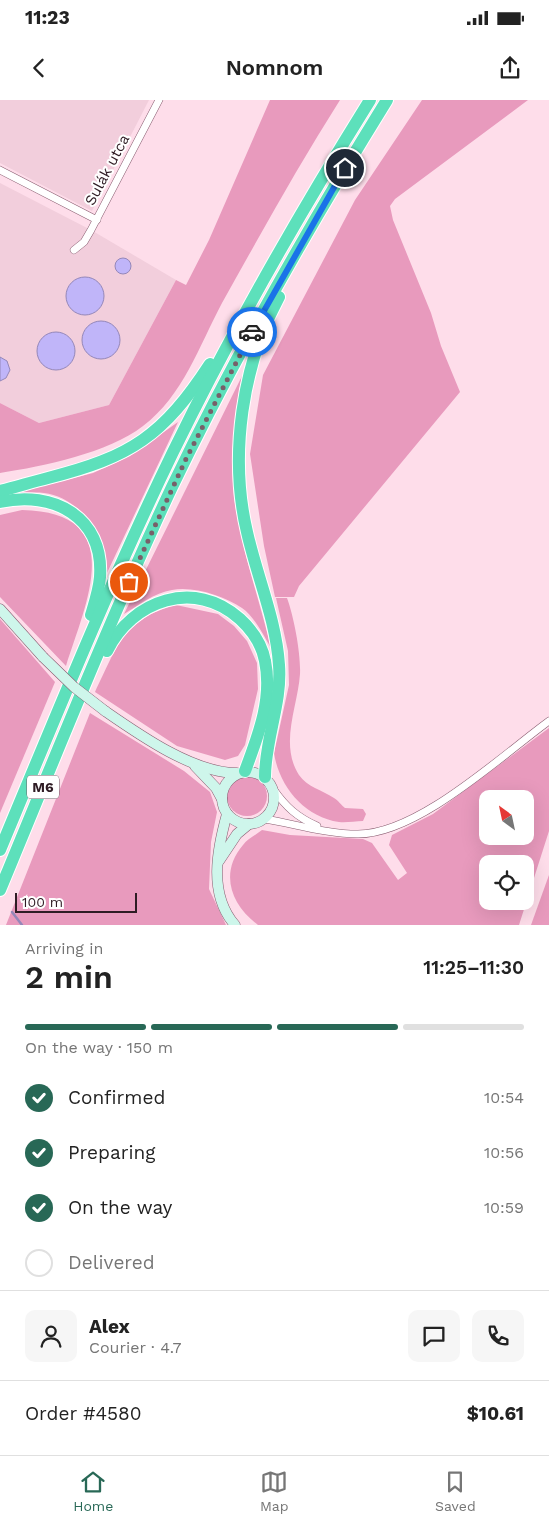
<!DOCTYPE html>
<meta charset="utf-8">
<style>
body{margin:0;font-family:"Work Sans",sans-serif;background:#f6f6f6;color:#222;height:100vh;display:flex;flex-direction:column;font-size:19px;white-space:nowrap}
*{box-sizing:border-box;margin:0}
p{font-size:16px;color:#767676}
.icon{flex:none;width:28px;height:28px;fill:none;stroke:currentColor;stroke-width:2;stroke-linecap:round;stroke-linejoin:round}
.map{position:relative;height:825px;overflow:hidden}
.drawer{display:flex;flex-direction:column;background:#fff;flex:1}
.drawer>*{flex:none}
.needle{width:32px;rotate:327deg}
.buttons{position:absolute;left:479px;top:690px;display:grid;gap:10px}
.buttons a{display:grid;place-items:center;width:55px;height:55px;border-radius:10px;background:#fff;box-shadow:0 5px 20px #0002;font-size:25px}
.scale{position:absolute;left:15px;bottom:12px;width:122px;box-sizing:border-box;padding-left:5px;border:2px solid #2f1c24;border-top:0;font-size:14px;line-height:18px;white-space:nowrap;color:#2f1c24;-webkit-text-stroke:4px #fff;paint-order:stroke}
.pin{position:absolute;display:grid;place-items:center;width:42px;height:42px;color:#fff;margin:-21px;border:2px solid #fff;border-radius:50%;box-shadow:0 1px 5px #0007}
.courier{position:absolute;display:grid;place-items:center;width:50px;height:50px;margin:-25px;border:4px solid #1a73e8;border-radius:50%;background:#fff;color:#222;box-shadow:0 1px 6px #0007}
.overview em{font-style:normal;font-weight:600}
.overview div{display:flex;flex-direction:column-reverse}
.overview{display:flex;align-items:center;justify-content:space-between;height:85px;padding:0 25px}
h1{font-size:32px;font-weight:600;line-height:38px}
.bar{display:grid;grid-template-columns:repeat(4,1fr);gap:8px 5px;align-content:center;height:60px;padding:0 25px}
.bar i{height:6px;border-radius:4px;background:#e0e0e0}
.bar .selected{background:#286856}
.bar p{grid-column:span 4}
.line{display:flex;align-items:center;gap:12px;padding:0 25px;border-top:1px solid #e0e0e0}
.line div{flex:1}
.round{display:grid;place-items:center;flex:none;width:52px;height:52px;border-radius:10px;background:#f6f6f6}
ol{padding:0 25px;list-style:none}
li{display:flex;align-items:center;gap:15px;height:55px}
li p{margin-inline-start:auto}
li .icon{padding:5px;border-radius:50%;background:#286856;color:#fff;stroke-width:4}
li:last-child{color:#767676}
li i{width:28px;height:28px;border:2px solid #e0e0e0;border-radius:50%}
.status{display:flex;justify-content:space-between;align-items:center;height:35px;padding:0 25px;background:#fff;direction:ltr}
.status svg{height:14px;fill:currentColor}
header{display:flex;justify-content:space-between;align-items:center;height:65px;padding:0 25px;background:#fff;font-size:22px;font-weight:600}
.menu{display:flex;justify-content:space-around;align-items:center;height:70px;border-top:1px solid #e0e0e0;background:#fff;font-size:14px;color:#767676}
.menu a{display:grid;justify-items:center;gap:2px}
.menu .selected{color:#286856}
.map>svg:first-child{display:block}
</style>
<div class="status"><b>11:23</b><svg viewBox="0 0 49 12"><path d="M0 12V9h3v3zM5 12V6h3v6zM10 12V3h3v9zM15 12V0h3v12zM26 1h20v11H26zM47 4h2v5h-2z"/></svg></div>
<header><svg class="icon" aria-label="back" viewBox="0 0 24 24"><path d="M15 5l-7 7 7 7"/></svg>Nomnom<svg class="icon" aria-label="share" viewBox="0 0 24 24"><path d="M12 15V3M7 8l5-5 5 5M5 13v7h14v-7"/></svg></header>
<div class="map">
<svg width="549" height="825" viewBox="0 0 549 825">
<rect width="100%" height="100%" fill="#feddea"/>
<!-- built -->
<g fill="#f2cedc">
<polygon points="0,0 149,0 92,111 0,63"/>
<polygon points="0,83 91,130 176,180 109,305 39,323 0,303"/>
</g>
<!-- green -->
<g fill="#e89abd" fill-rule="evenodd">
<path d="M270,0h70c-42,66 -80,135 -118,203 -23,43 -39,93 -79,123 -35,27 -99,40 -143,47v-70l39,20 70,-18 67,-125 10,5 23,-45z"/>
<polygon points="422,0 528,0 395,99 390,106 393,120 431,213 441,246 460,292 299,486 294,497 275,497 264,446 250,354 263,275 355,100"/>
<path d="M242,276c-8,39 -12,80 -8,121 7,51 25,101 37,151 -8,-13 -16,-31 -29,-40 -18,-12 -48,-22 -70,-18 -18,3 -33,15 -48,24z"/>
<path d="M178,322l-71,151c-1,-8 -1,-16 -3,-23 -5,-27 -33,-54 -60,-57 -9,-1 -19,0 -28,0l77,-20 37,-17z"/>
<path d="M22,410c108,2 64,93 44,156l-66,-69v-82z"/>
<path d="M276,498h11c7,19 14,56 13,76 -2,32 -21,70 -1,101 8,12 23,15 35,23 4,2 7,7 11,10l18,1 3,5 -3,7c-8,0 -17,2 -24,1 -35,-5 -60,-36 -65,-69l15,-68 -1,-34z"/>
<path d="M176,505l42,9 16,12 13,15 10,22 1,26 -13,56 -7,11 -13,4 -48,-14 -82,-54c22,-45 28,-73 81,-87z"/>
<polygon points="0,519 55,582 0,713"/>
<polygon points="90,613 184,671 210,692 217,712 211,742 209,789 226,825 6,825"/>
<path d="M549,628v103l-30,94h-261c-27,-20 -39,-52 -15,-80 4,-6 13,-10 19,-15l28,5 73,4 9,4 26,37 9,-7 -18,-28 3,-10 41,-21zM488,699h37v37h-37zM488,764h37v37h-37z"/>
<circle cx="247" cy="696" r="20"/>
<polygon points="549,775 549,825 531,825"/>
</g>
<!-- water -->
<g fill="#c0b5f9" stroke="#9487b9">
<circle cx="123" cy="166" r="8"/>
<circle cx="85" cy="196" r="19"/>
<circle cx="101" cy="240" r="19"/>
<circle cx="56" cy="251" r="19"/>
<polygon points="0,257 7,261 10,270 6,278 0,281"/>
</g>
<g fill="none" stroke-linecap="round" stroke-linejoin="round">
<!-- stream -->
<polyline stroke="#9487b9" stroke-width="2.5" points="12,812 22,825"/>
<defs>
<g id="street">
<polyline points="0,70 97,120"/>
<polyline points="74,150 84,142 91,130 159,0"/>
<path d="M274,690c12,17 23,27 43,36"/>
<path d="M265,719c30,5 62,15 93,15 60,0 143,-78 191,-113"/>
</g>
<g id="secondary">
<polyline points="0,509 43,557"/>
<path d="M105,611c36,25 89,62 132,62"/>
<polyline points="195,666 216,688 222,699"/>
<circle cx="248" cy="698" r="26"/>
<path d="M227,714c-10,36 -19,80 8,111"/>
<polyline points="219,761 237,734 249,724"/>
</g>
<g id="highway">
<path d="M0,391c16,-4 32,-9 48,-13 83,-21 115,-42 162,-114"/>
<path d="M0,402c53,-12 104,15 100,75 -1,13 -5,25 -9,38"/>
<path d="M107,551c25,-51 88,-73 133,-32 12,11 22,26 25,42 8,38 -7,75 -20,110"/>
<path d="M265,677c0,-38 17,-74 14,-112 -3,-46 -22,-88 -32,-133 -18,-76 -5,-167 32,-235"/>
<path d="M0,750c56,-134 110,-268 173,-398 59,-121 126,-238 197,-352"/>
<path d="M0,790c56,-135 110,-271 172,-403 64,-133 137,-261 215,-387"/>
</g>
</defs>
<!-- street casing -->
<use href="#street" stroke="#895c70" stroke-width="8"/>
<!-- secondary casing -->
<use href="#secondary" stroke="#895c70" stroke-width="11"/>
<!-- highway casing -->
<use href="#highway" stroke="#fff" stroke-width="14"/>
<!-- street -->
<use href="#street" stroke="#fff" stroke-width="7"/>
<!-- secondary -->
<use href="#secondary" stroke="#cef6eb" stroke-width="10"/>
<!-- highway -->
<use href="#highway" stroke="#5de0bb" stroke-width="12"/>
<defs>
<polyline id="secondary-bridge" points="43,557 74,587 105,611"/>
</defs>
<!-- secondary-bridge casing -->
<use href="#secondary-bridge" stroke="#895c70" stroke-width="11" stroke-linecap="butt"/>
<!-- secondary-bridge -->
<use href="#secondary-bridge" stroke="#cef6eb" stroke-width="10"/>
</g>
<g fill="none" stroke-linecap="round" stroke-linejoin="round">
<!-- done -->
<polyline stroke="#776069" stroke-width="5" stroke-dasharray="0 9" points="129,482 186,359 252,232"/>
<!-- route -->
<polyline stroke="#1a73e8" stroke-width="6" points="252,232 345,68"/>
</g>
<g text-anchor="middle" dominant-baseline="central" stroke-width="4" stroke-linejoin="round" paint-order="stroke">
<!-- shield labels -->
<rect fill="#fff" stroke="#6d6066" stroke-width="1" x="27" y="675.5" width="32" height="23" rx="4"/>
<g font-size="14" font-weight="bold" fill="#2f1c24">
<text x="43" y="687">M6</text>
</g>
<!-- street labels -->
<g font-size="15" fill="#2f1c24" stroke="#fff">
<text transform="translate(107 70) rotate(-62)">Sulák utca</text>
</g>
</g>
</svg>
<div class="buttons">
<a><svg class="needle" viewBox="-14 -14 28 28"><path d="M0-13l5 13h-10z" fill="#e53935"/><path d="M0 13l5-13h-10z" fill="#767676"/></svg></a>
<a><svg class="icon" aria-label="locate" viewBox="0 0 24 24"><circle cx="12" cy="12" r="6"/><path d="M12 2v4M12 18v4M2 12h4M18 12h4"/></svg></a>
</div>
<div class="scale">100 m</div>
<div class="pin" style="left:129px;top:482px;background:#ea580c"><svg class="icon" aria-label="bag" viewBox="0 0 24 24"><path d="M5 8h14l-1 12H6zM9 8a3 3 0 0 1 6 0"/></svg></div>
<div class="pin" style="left:345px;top:68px;background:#1f2937"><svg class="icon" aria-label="home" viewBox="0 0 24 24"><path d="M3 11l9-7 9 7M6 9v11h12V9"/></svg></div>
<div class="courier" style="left:252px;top:232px"><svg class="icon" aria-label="car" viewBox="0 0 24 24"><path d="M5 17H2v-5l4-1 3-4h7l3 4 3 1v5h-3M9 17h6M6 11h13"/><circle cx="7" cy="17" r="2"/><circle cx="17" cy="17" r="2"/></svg></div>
</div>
<section class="drawer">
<div class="overview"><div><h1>2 min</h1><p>Arriving in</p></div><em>11:25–11:30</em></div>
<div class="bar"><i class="selected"></i><i class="selected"></i><i class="selected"></i><i></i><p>On the way · 150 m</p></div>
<ol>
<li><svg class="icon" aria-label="check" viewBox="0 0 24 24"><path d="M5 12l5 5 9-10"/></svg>Confirmed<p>10:54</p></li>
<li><svg class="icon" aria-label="check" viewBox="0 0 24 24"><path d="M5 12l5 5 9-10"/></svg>Preparing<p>10:56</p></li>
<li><svg class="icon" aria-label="check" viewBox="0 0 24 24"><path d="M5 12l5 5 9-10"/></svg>On the way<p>10:59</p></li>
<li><i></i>Delivered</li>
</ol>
<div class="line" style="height:90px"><a class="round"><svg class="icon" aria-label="person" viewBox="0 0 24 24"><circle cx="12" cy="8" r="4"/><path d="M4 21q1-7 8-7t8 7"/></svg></a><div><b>Alex</b><p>Courier · 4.7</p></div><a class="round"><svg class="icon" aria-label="chat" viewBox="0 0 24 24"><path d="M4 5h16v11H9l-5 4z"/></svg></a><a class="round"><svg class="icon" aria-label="phone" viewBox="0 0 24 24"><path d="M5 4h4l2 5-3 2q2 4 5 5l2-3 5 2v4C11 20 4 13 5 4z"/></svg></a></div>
<div class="line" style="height:65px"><div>Order #4580</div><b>$10.61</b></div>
</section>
<nav class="menu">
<a class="selected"><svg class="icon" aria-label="home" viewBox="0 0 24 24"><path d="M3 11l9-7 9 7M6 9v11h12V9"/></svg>Home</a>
<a><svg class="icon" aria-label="map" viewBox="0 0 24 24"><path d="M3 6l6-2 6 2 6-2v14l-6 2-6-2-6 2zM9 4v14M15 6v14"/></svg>Map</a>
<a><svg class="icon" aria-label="saved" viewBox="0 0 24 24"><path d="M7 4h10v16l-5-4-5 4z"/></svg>Saved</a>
</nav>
